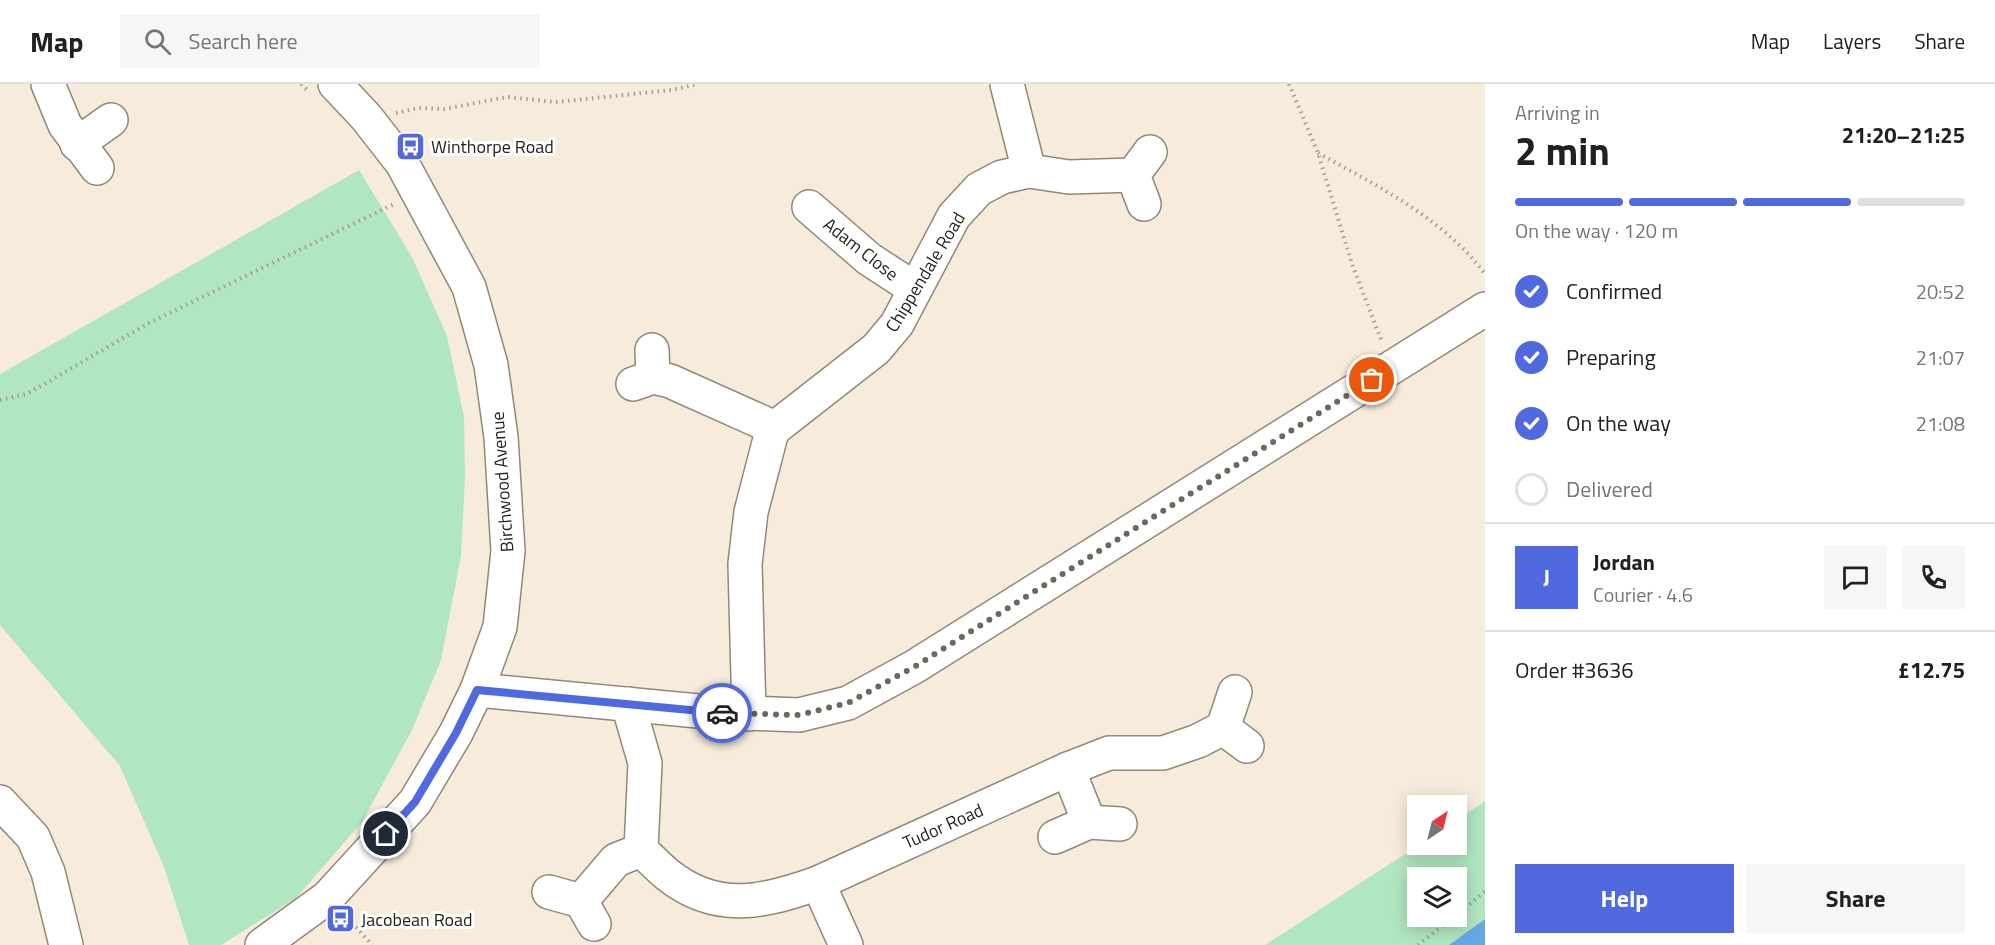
<!DOCTYPE html>
<meta charset="utf-8">
<style>
body{margin:0;font-family:"Titillium Web",sans-serif;background:#f6f6f6;color:#202124;height:100vh;display:flex;flex-direction:column;font-size:22px;white-space:nowrap}
*{box-sizing:border-box;margin:0}
p{font-size:20px;color:#757577}
.icon{flex:none;width:33px;height:33px;fill:none;stroke:currentColor;stroke-width:2;stroke-linecap:round;stroke-linejoin:round}
.map{position:relative;flex:1;overflow:hidden}
.side{display:flex;flex-direction:column;background:#fff;width:510px}
.side>*{flex:none}
.needle{width:39px;rotate:35deg}
.fabs{position:absolute;left:1407px;top:711px;display:grid;gap:12px}
.fabs a{display:grid;place-items:center;width:60px;height:60px;border-radius:0px;background:#fff;box-shadow:0 3px 15px #0003;font-size:30px}
.pin{position:absolute;display:grid;place-items:center;width:51px;height:51px;color:#fff;margin:-26px;border:3px solid #fff;border-radius:50%;box-shadow:0 2px 6px #0007}
.courier{position:absolute;display:grid;place-items:center;width:60px;height:60px;margin:-30px;border:4px solid #5069de;border-radius:50%;background:#fff;color:#222;box-shadow:0 2px 8px #0007}
.summary em{font-style:normal;font-weight:700}
.summary div{display:flex;flex-direction:column-reverse}
.summary{display:flex;align-items:center;justify-content:space-between;height:102px;padding:0 30px}
h1{font-size:39px;font-weight:700;line-height:45px}
.bar{display:grid;grid-template-columns:repeat(4,1fr);gap:9px 6px;align-content:center;height:72px;padding:0 30px}
.bar i{height:8px;border-radius:4px;background:#e0e0e0}
.bar .on{background:#5069de}
.bar p{grid-column:span 4}
.line{display:flex;align-items:center;gap:15px;padding:0 30px;border-top:2px solid #e0e0e0}
.line div{flex:1}
.round{display:grid;place-items:center;flex:none;width:63px;height:63px;border-radius:0px;background:#f6f6f6}
ol{padding:0 30px;list-style:none}
li{display:flex;align-items:center;gap:18px;height:66px}
li p{margin-inline-start:auto}
li .icon{padding:6px;border-radius:50%;background:#5069de;color:#fff;stroke-width:4}
li:last-child{color:#757577}
li i{width:33px;height:33px;border:3px solid #e0e0e0;border-radius:50%}
.action{display:flex;gap:12px;margin-top:auto;padding:12px 30px}
.action a{flex:1;height:69px;border-radius:0px;background:#5069de;color:#fff;font-size:24px;font-weight:700;line-height:69px;text-align:center}
.action a+a{background:#f6f6f6;color:#202124}
header{display:flex;align-items:center;gap:36px;box-sizing:border-box;height:84px;padding:0 30px;background:#fff;border-bottom:2px solid #e0e0e0}
header strong{font-size:28px}
nav{display:flex;gap:33px;margin-inline-start:auto;font-size:21px}
.search{width:420px;height:54px;background:#f6f6f6;display:flex;align-items:center;gap:15px;box-sizing:border-box;padding:0 21px;border-radius:0px;color:#757577;font-size:22px}
main{display:flex;flex:1;min-height:0}
.map>svg:first-child{display:block}
</style>
<header>
<strong>Map</strong>
<div class="search"><svg class="icon" aria-label="search" viewBox="0 0 24 24"><circle cx="10" cy="10" r="6"/><path d="M15 15l6 6"/></svg>Search here</div>
<nav><a>Map</a><a>Layers</a><a>Share</a></nav>
</header>
<main>
<div class="map">
<svg width="1485" height="861" viewBox="0 0 1485 861">
<rect width="100%" height="100%" fill="#f7ecdb"/>
<!-- green -->
<g fill="#b0e6c0" fill-rule="evenodd">
<polygon points="359,86 412,173 447,252 464,333 465,394 461,472 441,576 412,646 362,738 296,814 221,861 189,861 164,783 120,682 0,541 0,290"/>
<path d="M1485,717v118l-36,26h-184l154,-100 37,-1 1,-24zM1418,794h38v38h-38z"/>
</g>
<!-- water -->
<polygon fill="#65a8e5" points="1485,835 1485,861 1449,861"/>
<g fill="none" stroke-linecap="round" stroke-linejoin="round">
<defs>
<g id="minor">
<polyline points="48,0 65,41 97,84"/>
<polyline points="1007,0 1029,87"/>
<polyline points="77,60 111,36"/>
<polyline points="1144,120 1133,91 1150,68"/>
<polyline points="809,123 869,175 915,205"/>
<polyline points="652,266 653,293"/>
<polyline points="633,300 653,293 670,297 775,344"/>
<polyline points="477,606 698,627 799,631 848,619 914,583 1485,225"/>
<path d="M628,620l17,59 -4,87c9,8 18,18 27,25 49,39 97,27 150,8l250,-114 41,-16h54l35,-12 25,-13 12,-36"/>
<polyline points="749,630 745,480 751,428 771,351 775,344 876,265 897,240 954,132 979,105 1002,93 1029,87 1069,93 1133,91"/>
<polyline points="1223,644 1247,662"/>
<polyline points="1068,685 1089,738"/>
<polyline points="0,718 33,753 48,788 66,861"/>
<polyline points="1055,753 1089,738 1120,740"/>
<polyline points="818,799 846,861"/>
<polyline points="549,808 581,817 594,840"/>
<polyline points="581,817 616,776 641,766"/>
<polyline points="262,861 328,813 415,718 456,649 477,606 500,543 508,467 501,353 491,281 469,203 402,79 366,33 335,0"/>
</g>
</defs>
<!-- minor casing -->
<use href="#minor" stroke="#928878" stroke-width="36"/>
<!-- path -->
<g stroke="#a49c8f" stroke-width="4" stroke-dasharray="1.5 4.5" stroke-linecap="butt">
<polyline points="301,0 307,6"/>
<polyline points="1289,0 1318,69 1352,180 1382,258"/>
<polyline points="396,29 418,24 444,25 508,13 556,18 672,6 698,0"/>
<path d="M1318,69c61,34 125,65 167,121"/>
<polyline points="0,316 27,310 149,239 394,120"/>
<polyline points="1456,832 1485,807"/>
<polyline points="348,834 372,861"/>
<polyline points="1418,861 1455,832"/>
</g>
<!-- minor -->
<use href="#minor" stroke="#fff" stroke-width="33"/>
</g>
<g fill="none" stroke-linecap="round" stroke-linejoin="round">
<!-- done -->
<polyline stroke="#6d675d" stroke-width="6" stroke-dasharray="0 10.8" points="722,629 799,631 815,627 848,619 914,583 1372,296"/>
<!-- route -->
<polyline stroke="#5069de" stroke-width="8" points="386,750 415,718 456,649 477,606 722,629"/>
</g>
<!-- icons -->
<defs>
<symbol id="bus-square" viewBox="-11 -11 22 22"><rect x="-9" y="-9" width="18" height="18" rx="4" fill="#5069de" stroke="#fff"/><path d="M-5-6H5V4H4V6H2V4H-2V6H-4V4H-5ZM-3.5-4V0h7V-4ZM-3.5 1.2v1.5H-2V1.2ZM2 1.2v1.5H3.5V1.2Z" fill="#fff"/></symbol>
</defs>
<g fill-rule="evenodd">
<use href="#bus-square" x="394" y="46" width="33" height="33"/>
<use href="#bus-square" x="324" y="818" width="33" height="33"/>
</g>
<g text-anchor="middle" dominant-baseline="central" stroke-width="6" stroke-linejoin="round" paint-order="stroke">
<!-- poi labels -->
<g font-size="18" fill="#231f19" stroke="#fff" text-anchor="start">
<text x="431" y="62">Winthorpe Road</text>
<text x="361" y="835">Jacobean Road</text>
</g>
<!-- street labels -->
<g font-size="18" fill="#231f19" stroke="#fff">
<text transform="translate(861 165) rotate(38)">Adam Close</text>
<text transform="translate(925 188) rotate(-59)">Chippendale Road</text>
<text transform="translate(502 398) rotate(-94)">Birchwood Avenue</text>
<text transform="translate(943 742) rotate(-24)">Tudor Road</text>
</g>
</g>
</svg>
<div class="fabs">
<a><svg class="needle" viewBox="-14 -14 28 28"><path d="M0-13l5 13h-10z" fill="#e53935"/><path d="M0 13l5-13h-10z" fill="#757577"/></svg></a>
<a><svg class="icon" aria-label="layers" viewBox="0 0 24 24"><path d="M12 4l9 5-9 5-9-5zM3 14l9 5 9-5"/></svg></a>
</div>
<div class="pin" style="left:1372px;top:296px;background:#ea580c"><svg class="icon" aria-label="bag" viewBox="0 0 24 24"><path d="M5 8h14l-1 12H6zM9 8a3 3 0 0 1 6 0"/></svg></div>
<div class="pin" style="left:386px;top:750px;background:#1f2937"><svg class="icon" aria-label="home" viewBox="0 0 24 24"><path d="M3 11l9-7 9 7M6 9v11h12V9"/></svg></div>
<div class="courier" style="left:722px;top:629px"><svg class="icon" aria-label="car" viewBox="0 0 24 24"><path d="M5 17H2v-5l4-1 3-4h7l3 4 3 1v5h-3M9 17h6M6 11h13"/><circle cx="7" cy="17" r="2"/><circle cx="17" cy="17" r="2"/></svg></div>
</div>
<section class="side">
<div class="summary"><div><h1>2 min</h1><p>Arriving in</p></div><em>21:20–21:25</em></div>
<div class="bar"><i class="on"></i><i class="on"></i><i class="on"></i><i></i><p>On the way · 120 m</p></div>
<ol>
<li><svg class="icon" aria-label="check" viewBox="0 0 24 24"><path d="M5 12l5 5 9-10"/></svg>Confirmed<p>20:52</p></li>
<li><svg class="icon" aria-label="check" viewBox="0 0 24 24"><path d="M5 12l5 5 9-10"/></svg>Preparing<p>21:07</p></li>
<li><svg class="icon" aria-label="check" viewBox="0 0 24 24"><path d="M5 12l5 5 9-10"/></svg>On the way<p>21:08</p></li>
<li><i></i>Delivered</li>
</ol>
<div class="line" style="height:108px"><b class="round" style="background:#5069de;color:#fff">J</b><div><b>Jordan</b><p>Courier · 4.6</p></div><a class="round"><svg class="icon" aria-label="chat" viewBox="0 0 24 24"><path d="M4 5h16v11H9l-5 4z"/></svg></a><a class="round"><svg class="icon" aria-label="phone" viewBox="0 0 24 24"><path d="M5 4h4l2 5-3 2q2 4 5 5l2-3 5 2v4C11 20 4 13 5 4z"/></svg></a></div>
<div class="line" style="height:78px"><div>Order #3636</div><b>£12.75</b></div>
<div class="action"><a>Help</a><a>Share</a></div>
</section>
</main>
